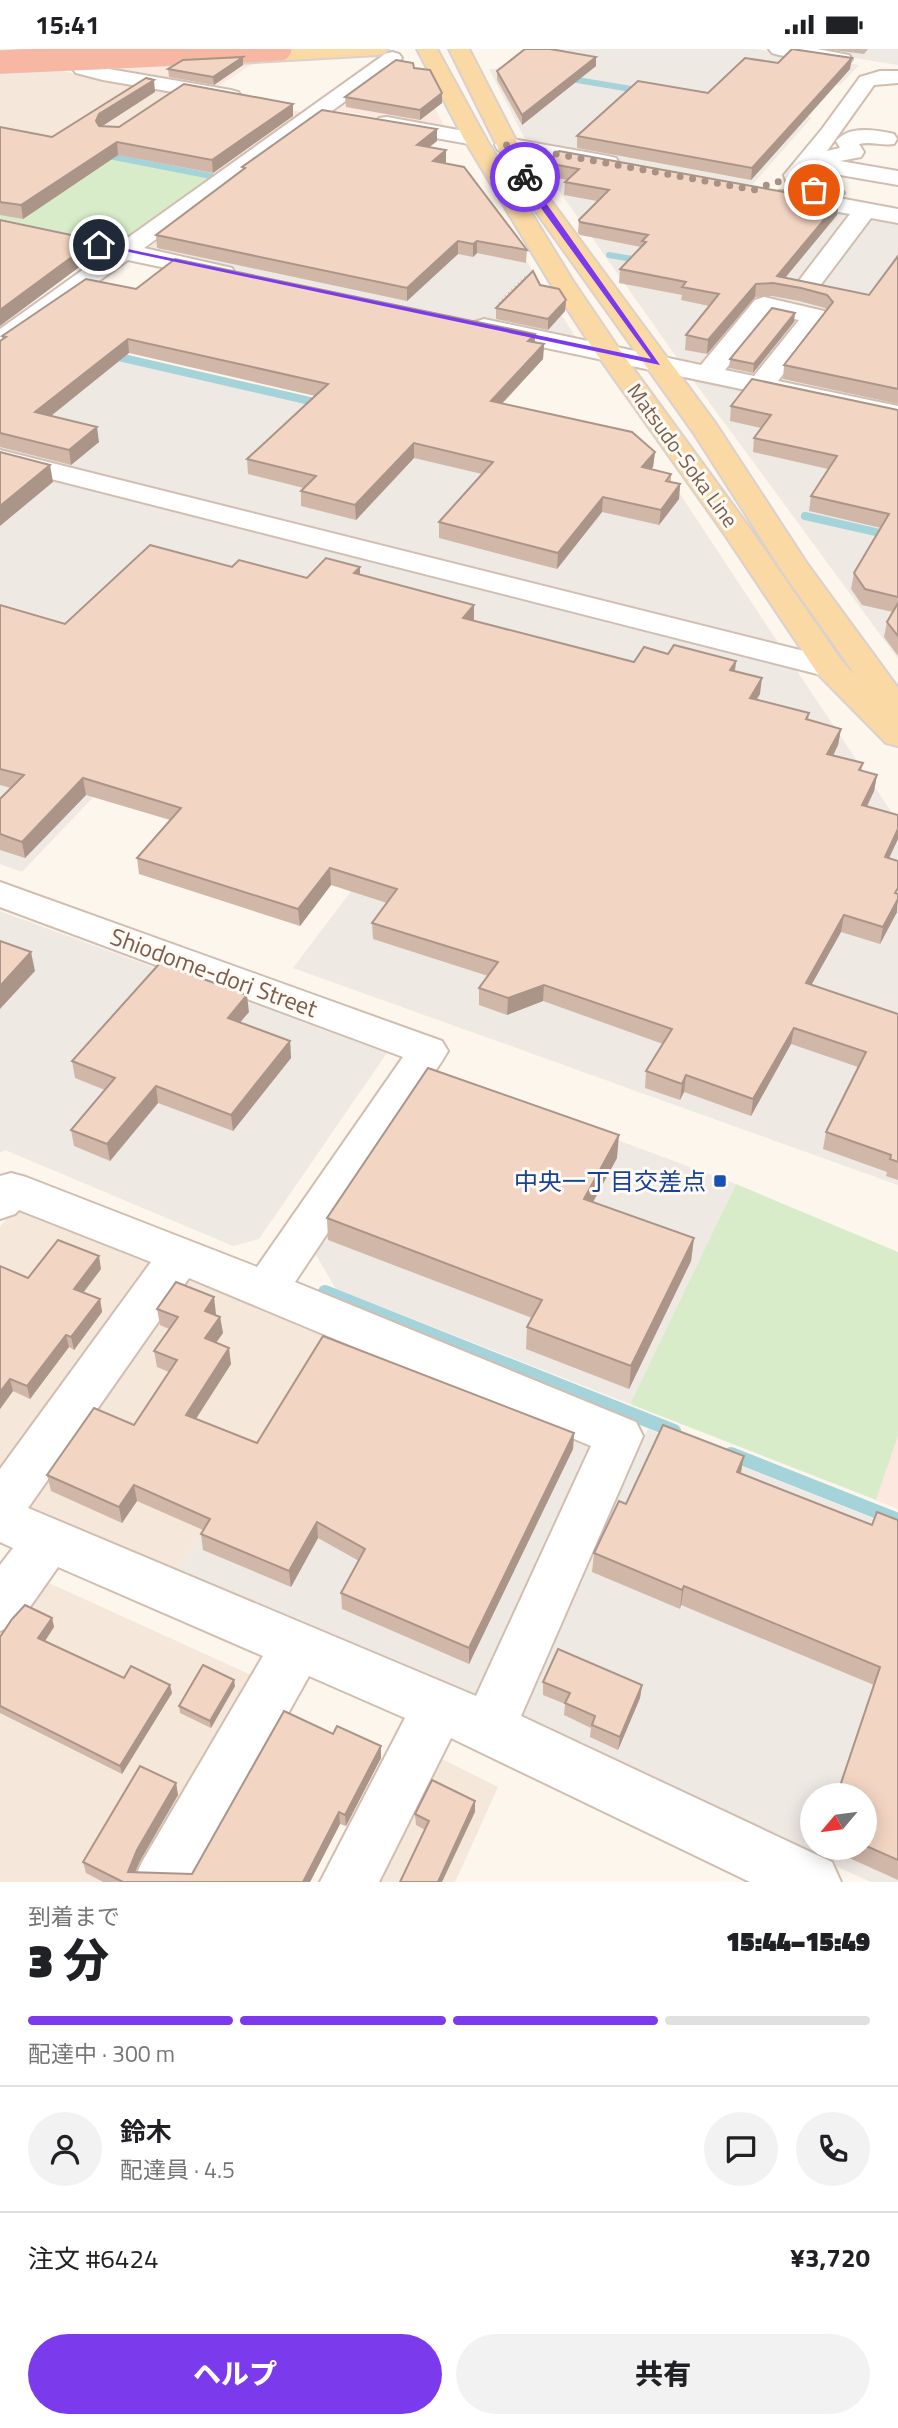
<!DOCTYPE html>
<html lang="ja">
<meta charset="utf-8">
<style>
body{margin:0;font-family:"Titillium Web","Noto Sans JP",sans-serif;background:#f2f2f2;color:#202124;height:100vh;display:flex;flex-direction:column;font-size:26px;white-space:nowrap}
*{box-sizing:border-box;margin:0}
p{font-size:23px;color:#757577}
.icon{flex:none;width:38px;height:38px;fill:none;stroke:currentColor;stroke-width:2;stroke-linecap:round;stroke-linejoin:round}
.map{position:relative;height:1833px;overflow:hidden}
.details{display:flex;flex-direction:column;background:#fff;flex:1}
.details>*{flex:none}
.needle{width:46px;rotate:241deg}
.fabs{position:absolute;left:800px;top:1734px;display:grid;gap:14px}
.fabs a{display:grid;place-items:center;width:77px;height:77px;border-radius:50%;background:#fff;box-shadow:0 4px 18px #0003;font-size:35px}
.pin{position:absolute;display:grid;place-items:center;width:60px;height:60px;color:#fff;margin:-30px;border:4px solid #fff;border-radius:50%;box-shadow:0 2px 7px #0007}
.courier{position:absolute;display:grid;place-items:center;width:70px;height:70px;margin:-35px;border:5px solid #7c3aed;border-radius:50%;background:#fff;color:#222;box-shadow:0 2px 9px #0007}
.headline em{font-style:normal;font-weight:800}
.headline div{display:flex;flex-direction:column-reverse}
.headline{display:flex;align-items:center;justify-content:space-between;height:119px;padding:0 28px}
h1{font-size:46px;font-weight:800;line-height:52px}
.bar{display:grid;grid-template-columns:repeat(4,1fr);gap:10px 7px;align-content:center;height:84px;padding:0 28px}
.bar i{height:9px;border-radius:5px;background:#e0e0e0}
.bar .on{background:#7c3aed}
.bar p{grid-column:span 4}
.line{display:flex;align-items:center;gap:18px;padding:0 28px;border-top:2px solid #e0e0e0}
.line div{flex:1}
.round{display:grid;place-items:center;flex:none;width:74px;height:74px;border-radius:37px;background:#f2f2f2}
.cta{display:flex;gap:14px;margin-top:auto;padding:14px 28px}
.cta a{flex:1;height:80px;border-radius:42px;background:#7c3aed;color:#fff;font-size:28px;font-weight:800;line-height:80px;text-align:center}
.cta a+a{background:#f2f2f2;color:#202124}
.status{display:flex;justify-content:space-between;align-items:center;height:49px;padding:0 35px;background:#fff;direction:ltr}
.status svg{height:19px;fill:currentColor}
.map>svg:first-child{display:block}
</style>
<div class="status"><b>15:41</b><svg viewBox="0 0 49 12"><path d="M0 12V9h3v3zM5 12V6h3v6zM10 12V3h3v9zM15 12V0h3v12zM26 1h20v11H26zM47 4h2v5h-2z"/></svg></div>
<div class="map">
<svg width="898" height="1833" viewBox="0 0 898 1833">
<rect width="100%" height="100%" fill="#fdf6ec"/>
<!-- residential -->
<g fill="#f5e8da">
<polygon points="61,22 180,44 184,41 306,64 218,126 0,84 0,25"/>
<polygon points="18,1155 156,1209 0,1423 0,1178"/>
<polygon points="185,1224 326,1282 178,1524 20,1457"/>
<polygon points="36,1528 260,1630 145,1833 0,1833 0,1581"/>
<polygon points="430,1704 498,1738 455,1833 367,1833"/>
</g>
<!-- commercial -->
<g fill="#fde8e0">
<polygon points="257,12 214,40 112,22 111,19"/>
<polygon points="403,12 411,15 446,80 335,61"/>
<polygon points="898,1387 898,1460 876,1451"/>
</g>
<!-- industrial -->
<g fill="#efe9e4" fill-rule="evenodd">
<polygon points="557,0 756,0 859,16 840,36 789,28 760,60 812,68 752,136 528,96 489,20 496,20 532,1"/>
<polygon points="797,0 898,0 898,16"/>
<polygon points="533,105 898,171 898,360 680,313"/>
<polygon points="238,134 510,187 579,293 144,202"/>
<polygon points="23,289 676,439 781,598 0,401 0,306"/>
<polygon points="690,327 898,372 898,610"/>
<polygon points="0,416 795,619 898,773 898,816 212,623 22,823 0,815"/>
<polygon points="460,698 898,822 898,1136 293,919"/>
<polygon points="0,862 387,1004 259,1190 233,1197 5,1101 0,1104"/>
<polygon points="445,1027 736,1135 630,1355 336,1240 313,1201"/>
<polygon points="326,1282 595,1395 478,1652 178,1524"/>
<path d="M648,1380l250,99v354h-27l-358,-162zM812,1746h52v53h-52z"/>
</g>
<!-- green -->
<g fill="#d8ecc9">
<polygon points="0,87 211,128 118,195 0,170"/>
<polygon points="736,1135 898,1203 898,1387 876,1451 630,1355"/>
</g>
<g fill="none" stroke-linecap="round" stroke-linejoin="round">
<!-- stream-far2 -->
<g stroke="#a5d3da" stroke-width="6">
<polyline points="565,29 643,42"/>
<polyline points="104,106 211,127"/>
<polyline points="609,206 644,212"/>
</g>
<!-- stream-far1 -->
<g stroke="#a5d3da" stroke-width="8">
<polyline points="110,306 323,355"/>
<polyline points="805,467 898,488"/>
</g>
<!-- stream -->
<g stroke="#a5d3da" stroke-width="14">
<polyline points="325,1243 674,1382"/>
<polyline points="731,1405 898,1471"/>
</g>
<defs>
<g id="minor">
<polygon points="769,0 817,0 849,6 852,10 849,14 842,16 779,6 772,4"/>
<polygon points="392,3 399,5 402,9 399,13 144,199 232,219 235,224 232,229 223,231 128,211 9,297 0,300 0,280 385,5"/>
<polygon points="79,10 103,19 231,41 238,43 241,47 238,51 231,53 103,31 76,24 69,16 72,12"/>
<path d="M880,22h18v12l-24,2 -47,66 13,-3 -4,-7c13,-16 40,-11 58,-7l3,5 -3,5c-12,2 -23,-3 -35,0l5,8 -3,5 -21,4 58,10v14l-87,-15 -5,6 1,4 34,8 3,5 -5,5 59,11v14l-27,-5 -52,69 -9,2 -9,-2 -3,-5 52,-68 -63,-11 -8,-2 -3,-5 3,-5h20l-10,-2 -5,-14 38,-46 38,-52z"/>
<polygon points="387,68 475,84 483,85 486,90 483,95 475,96 379,79 376,74 379,69"/>
<polygon points="506,89 608,107 616,109 619,114 616,119 608,121 498,101 495,96 498,91"/>
<path d="M764,248l60,14 4,5 -50,65 120,25v16l-414,-87 -9,-3 -4,-5 4,-5 9,-3 217,46 54,-65zM770,265l29,6 -45,56 -29,-6z"/>
<polygon points="0,401 840,611 845,618 840,625 829,628 0,417"/>
<path d="M0,833l442,159 6,10 -6,10 -147,221 341,140 7,14 -122,280 311,146 9,20h-91l-299,-144 -72,144h-59l85,-164 -96,-42 -115,206h-61l9,-20 121,-206 -205,-89 -40,57 -18,7v-66l13,-17 -13,-6v-73l151,-207 -132,-52 -4,4 -15,5v-43l11,-3 15,4 231,90 146,-210 -403,-150zM189,1229l402,168 -115,250 -448,-188z"/>
</g>
<g id="major">
<polygon points="273,0 388,0 385,4 378,6 237,14 230,12 227,8 230,4"/>
<polygon points="417,0 437,0 486,90 573,232 619,300 746,474 841,611 856,627 780,519 693,383 527,150 530,145 546,145 716,375 808,516 898,639 898,697 886,694 818,625 723,483 596,304 549,232 464,90"/>
<polygon points="449,0 469,0 521,101 518,106 502,106 499,101"/>
</g>
</defs>
<!-- minor casing -->
<use href="#minor" stroke="#d1beb0" stroke-width="4"/>
<!-- major casing -->
<use href="#major" stroke="#dad1cd" stroke-width="4"/>
<!-- path -->
<polyline stroke="#d9b8a5" stroke-width="2.5" stroke-dasharray="1 3.5" stroke-linecap="butt" points="499,254 525,228"/>
<!-- minor -->
<use href="#minor" fill="#fff" fill-rule="evenodd"/>
<!-- major -->
<use href="#major" fill="#fbd9a5" fill-rule="evenodd"/>
<defs>
<polyline id="highway-bridge" points="0,13 280,0"/>
</defs>
<!-- highway-bridge casing -->
<use href="#highway-bridge" stroke="#dad1cd" stroke-width="24" stroke-linecap="butt"/>
<!-- highway-bridge -->
<use href="#highway-bridge" stroke="#f7b7a3" stroke-width="23"/>
</g>
<!-- wall -->
<g fill="#d1b7a8">
<polygon points="824,0 868,0 864,5"/>
<polygon points="778,14 850,20 751,131 577,99 577,87 708,44"/>
<polygon points="243,16 214,36 169,28 168,20"/>
<polygon points="596,17 522,76 497,31 497,22"/>
<polygon points="414,19 442,44 442,54 420,71 346,58 345,48"/>
<polygon points="155,43 101,77 119,78 293,55 293,67 213,124 118,106 23,170 0,166 0,78 52,88"/>
<polygon points="437,80 437,92 429,98 446,113 445,114 527,201 526,214 477,204 473,208 458,205 407,252 157,199 156,186 243,121 242,118"/>
<polygon points="547,114 839,153 837,166 785,229 869,246 898,207 898,355 783,330 784,316 826,261 825,259 799,252 772,247 755,248 707,305 685,301 686,286 709,257 681,251 682,246 619,234 620,220 641,198 580,186 578,184 579,171 597,152 564,146 565,133 567,131 546,127"/>
<polygon points="540,236 566,251 565,262 548,281 496,270 496,259"/>
<polygon points="136,240 544,295 543,310 502,355 655,403 653,418 651,420 671,425 671,433 680,435 679,450 659,476 602,463 557,520 439,489 439,473 482,425 414,409 356,471 301,457 301,442 304,439 248,425 247,410 315,347 129,304 51,367 99,393 71,416 0,398 0,292 2,291 2,287"/>
<polygon points="794,273 753,324 729,319 730,310"/>
<polygon points="731,357 898,361 898,607 884,588 887,573 893,563 862,556 851,540 854,524 881,479 809,462 811,447 828,420 753,403 754,389 761,379 730,372"/>
<polygon points="232,518 307,529 360,518 360,526 474,572 634,613 668,605 736,612 735,622 760,645 756,650 809,664 808,671 841,680 838,696 833,707 863,714 861,722 877,726 874,742 867,758 898,790 889,809 897,863 880,895 841,883 811,936 898,965 898,1131 886,1127 887,1123 823,1100 826,1083 858,1018 791,995 751,1067 684,1043 680,1051 645,1039 646,1022 663,995 543,952 507,966 479,956 479,939 488,927 373,890 372,874 387,854 331,836 300,877 139,825 137,809 170,771 86,746 25,809 0,801 0,750 11,739 0,736 0,556 65,575"/>
<polygon points="249,963 240,973 290,992 291,1009 233,1082 158,1054 110,1112 74,1097 71,1081 105,1041 75,1029 72,1012"/>
<polygon points="617,1109 593,1153 694,1189 691,1212 629,1340 526,1300 527,1278 532,1269 328,1191 327,1169"/>
<polygon points="0,1217 28,1229 101,1220 83,1244 100,1250 102,1263 74,1301 69,1298 30,1350 13,1342 0,1360"/>
<polygon points="157,1260 216,1265 216,1266 220,1268 223,1284 216,1294 231,1315 196,1370 257,1394 574,1384 573,1400 469,1615 342,1560 341,1544 359,1512 318,1489 291,1538 203,1501 201,1485 203,1481 137,1452 122,1474 51,1442 47,1426 134,1376 169,1323 157,1318 154,1302 169,1280 160,1276"/>
<polygon points="744,1407 741,1424 872,1476 898,1471 898,1831 827,1799 864,1799 864,1746 874,1636 681,1556 680,1560 592,1523 594,1504 626,1455"/>
<polygon points="52,1569 54,1578 45,1592 124,1629 172,1644 122,1725 0,1664 0,1588"/>
<polygon points="543,1633 642,1636 640,1649 618,1701 590,1688 591,1679 564,1666 565,1655 543,1646"/>
<polygon points="235,1637 211,1679 180,1664 179,1657"/>
<polygon points="333,1685 381,1697 381,1709 346,1777 340,1775 310,1833 103,1833 86,1824 83,1813 176,1734 178,1746 140,1812 135,1823 192,1825"/>
<polygon points="475,1752 475,1763 425,1781 416,1776 415,1765"/>
</g>
<!-- shaded-wall -->
<g fill="#aa9588">
<polygon points="243,8 243,16 214,36 213,28"/>
<polygon points="596,8 596,17 522,76 522,66"/>
<polygon points="852,9 850,20 751,131 752,119"/>
<polygon points="154,31 155,43 101,78 98,85 96,72 99,65"/>
<polygon points="442,44 442,54 420,71 420,61"/>
<polygon points="293,55 293,67 213,124 212,111"/>
<polygon points="437,80 437,92 417,108 417,96"/>
<polygon points="117,93 118,106 23,170 21,156"/>
<polygon points="446,101 446,113 433,124 433,112"/>
<polygon points="839,153 837,166 780,235 777,227"/>
<polygon points="95,191 97,205 0,277 0,261"/>
<polygon points="458,192 458,205 407,252 407,239"/>
<polygon points="477,192 477,204 473,208 473,195"/>
<polygon points="756,235 755,248 707,305 708,291"/>
<polygon points="566,251 565,262 548,281 548,270"/>
<polygon points="795,264 794,273 753,324 754,315"/>
<polygon points="535,285 535,299 528,292"/>
<polygon points="128,290 129,304 37,378 35,363"/>
<polygon points="544,295 543,310 490,367 491,352"/>
<polygon points="97,378 99,393 71,416 69,401"/>
<polygon points="414,394 414,409 356,471 355,456"/>
<polygon points="655,403 653,418 641,433 642,418"/>
<polygon points="50,416 53,433 0,477 0,457"/>
<polygon points="680,435 679,450 659,476 661,461"/>
<polygon points="603,448 602,463 557,520 558,504"/>
<polygon points="360,518 360,533 354,524"/>
<polygon points="474,556 474,572 463,585 463,569"/>
<polygon points="736,612 734,628 730,621"/>
<polygon points="762,629 760,645 748,665 750,649"/>
<polygon points="841,680 838,696 825,722 827,705"/>
<polygon points="877,726 874,742 859,773 862,756"/>
<polygon points="83,729 86,746 25,809 22,793"/>
<polygon points="898,780 898,790 882,824 885,808"/>
<polygon points="330,819 331,836 300,877 298,860"/>
<polygon points="898,850 897,863 880,895 883,878"/>
<polygon points="844,866 841,883 803,951 806,934"/>
<polygon points="31,903 35,922 0,960 0,937"/>
<polygon points="544,936 543,952 507,966 508,949"/>
<polygon points="247,946 249,963 230,985 228,969"/>
<polygon points="794,979 791,995 751,1067 753,1050"/>
<polygon points="290,992 291,1009 233,1082 231,1066"/>
<polygon points="686,1026 684,1043 680,1051 682,1035"/>
<polygon points="156,1037 158,1054 110,1112 107,1095"/>
<polygon points="619,1086 617,1109 582,1173 584,1150"/>
<polygon points="694,1189 691,1212 629,1340 631,1317"/>
<polygon points="99,1207 101,1220 76,1253 74,1240"/>
<polygon points="214,1248 216,1265 207,1278 205,1262"/>
<polygon points="100,1250 102,1263 74,1301 71,1288"/>
<polygon points="220,1268 223,1284 207,1306 205,1289"/>
<polygon points="66,1286 69,1298 30,1350 27,1337"/>
<polygon points="229,1299 231,1315 188,1382 186,1366"/>
<polygon points="10,1330 13,1342 0,1360 0,1343"/>
<polygon points="574,1384 573,1400 469,1615 469,1599"/>
<polygon points="744,1407 740,1427 737,1423"/>
<polygon points="134,1436 137,1452 122,1474 119,1458"/>
<polygon points="317,1473 318,1489 291,1538 289,1522"/>
<polygon points="684,1537 681,1556 680,1560 682,1541"/>
<polygon points="52,1569 54,1578 41,1598 38,1589"/>
<polygon points="234,1631 235,1637 211,1679 210,1672"/>
<polygon points="170,1636 172,1644 122,1725 120,1717"/>
<polygon points="642,1636 640,1649 618,1701 620,1688"/>
<polygon points="381,1697 381,1709 346,1777 345,1766"/>
<polygon points="176,1734 178,1746 140,1812 131,1833 128,1823 137,1801"/>
<polygon points="475,1752 475,1763 442,1833 438,1833"/>
<polygon points="339,1763 340,1775 310,1833 303,1833"/>
</g>
<!-- building -->
<g fill="#f3d5c3" stroke="#aa9588" stroke-width="2">
<polygon points="525,0 550,0 596,8 522,66 497,22"/>
<polygon points="792,0 852,9 752,119 577,87 638,32 708,44 745,9 778,14"/>
<polygon points="243,8 213,28 168,20 183,11"/>
<polygon points="396,11 413,14 414,19 430,21 442,44 420,61 345,48"/>
<polygon points="146,29 154,31 99,65 96,72 99,77 119,78 184,35 293,55 212,111 117,93 21,156 0,153 0,78 52,88"/>
<polygon points="322,61 437,80 417,96 446,101 433,112 464,118 527,201 477,192 473,195 458,192 407,239 156,186 245,119 242,118"/>
<polygon points="559,102 839,153 777,227 869,246 898,207 898,340 784,316 833,253 827,246 801,239 773,234 756,235 708,291 686,286 719,245 682,238 686,233 620,220 646,193 642,192 648,186 580,173 579,171 609,141 565,133 579,120 547,114"/>
<polygon points="0,171 95,191 0,261"/>
<polygon points="175,210 535,285 528,292 544,295 491,352 632,383 655,403 642,418 671,425 666,432 680,435 661,461 603,448 558,504 439,473 493,413 414,394 355,456 301,442 316,427 247,410 328,335 128,290 35,363 97,378 69,401 0,384 0,292 6,288 2,287 86,230 136,240"/>
<polygon points="533,222 540,236 559,240 566,251 548,270 496,259"/>
<polygon points="772,259 795,264 754,315 730,310"/>
<polygon points="752,330 898,361 898,548 865,540 854,524 889,465 811,447 837,407 754,389 771,366 731,357"/>
<polygon points="0,403 50,416 0,457"/>
<polygon points="150,496 232,518 239,511 307,529 326,509 360,518 354,524 474,556 463,569 634,613 644,598 668,605 674,596 736,612 730,621 762,629 750,649 809,664 806,670 841,680 827,705 863,714 859,721 877,726 862,756 898,766 898,780 885,808 898,812 898,839 895,844 898,845 898,850 883,878 844,866 806,934 898,965 898,1113 890,1110 891,1106 826,1083 866,1003 794,979 753,1050 686,1026 682,1035 646,1022 672,980 544,936 508,949 479,939 498,913 372,874 397,840 330,819 298,860 137,809 181,759 83,729 22,793 0,785 0,750 24,726 0,720 0,556 65,575"/>
<polygon points="898,554 898,587 887,573"/>
<polygon points="0,892 31,903 0,937"/>
<polygon points="160,914 247,946 228,969 290,992 231,1066 156,1037 107,1095 71,1081 115,1029 72,1012"/>
<polygon points="428,1019 619,1086 584,1150 694,1189 631,1317 527,1278 542,1251 327,1169"/>
<polygon points="58,1191 99,1207 74,1240 100,1250 71,1288 66,1286 27,1337 10,1330 0,1343 0,1217 28,1229"/>
<polygon points="176,1233 214,1248 205,1262 220,1268 205,1289 229,1299 186,1366 257,1394 323,1287 574,1384 469,1599 341,1544 365,1500 317,1473 289,1522 201,1485 210,1470 134,1436 119,1458 47,1426 94,1359 134,1376 177,1311 154,1302 178,1268 157,1260"/>
<polygon points="663,1376 744,1407 737,1423 872,1476 877,1463 898,1471 898,1811 864,1796 864,1746 837,1746 880,1618 684,1537 682,1541 594,1504 619,1452 626,1455"/>
<polygon points="25,1556 52,1569 38,1589 124,1629 131,1617 170,1636 120,1717 0,1657 0,1588 12,1570"/>
<polygon points="558,1600 642,1636 620,1688 592,1676 595,1667 565,1654 570,1644 543,1633"/>
<polygon points="203,1616 234,1631 210,1672 179,1657"/>
<polygon points="284,1662 333,1685 337,1677 381,1697 345,1766 339,1763 303,1833 123,1833 83,1813 140,1717 176,1734 137,1801 128,1823 192,1825"/>
<polygon points="432,1731 475,1752 438,1833 400,1833 429,1772 415,1765"/>
</g>
<!-- route -->
<polygon fill="#7c3aed" points="522,127 527,127 660,316 96,196 99,194 651,310 541,159"/>
<g fill="none" stroke-linecap="round" stroke-linejoin="round">
<!-- done -->
<polyline stroke="#a89285" stroke-width="7" stroke-dasharray="0 12.6" points="525,128 506,96 754,141 775,133 795,131 804,138 814,141"/>
</g>
<!-- markers -->
<rect fill="#1a4fb4" stroke="#fffaf3" stroke-width="2.5" x="713" y="1125" width="14" height="14" rx="3.5"/>
<g text-anchor="middle" dominant-baseline="central" stroke-width="6" stroke-linejoin="round" paint-order="stroke">
<!-- far-street labels -->
<g font-size="21" fill="#7a5c4d" stroke="#fffaf3">
<text transform="translate(683 406) rotate(54)">Matsudo-Soka Line</text>
</g>
<!-- street labels -->
<g font-size="24" fill="#7a5c4d" stroke="#fffaf3">
<text transform="translate(214 923) rotate(20)">Shiodome-dori Street</text>
</g>
<!-- transit labels -->
<g font-size="24" fill="#164399" stroke="#fffaf3" text-anchor="end">
<text x="706" y="1132">中央一丁目交差点</text>
</g>
</g>
</svg>
<div class="fabs">
<a><svg class="needle" viewBox="-14 -14 28 28"><path d="M0-13l5 13h-10z" fill="#e53935"/><path d="M0 13l5-13h-10z" fill="#757577"/></svg></a>
</div>
<div class="pin" style="left:814px;top:141px;background:#ea580c"><svg class="icon" aria-label="bag" viewBox="0 0 24 24"><path d="M5 8h14l-1 12H6zM9 8a3 3 0 0 1 6 0"/></svg></div>
<div class="pin" style="left:99px;top:196px;background:#1f2937"><svg class="icon" aria-label="home" viewBox="0 0 24 24"><path d="M3 11l9-7 9 7M6 9v11h12V9"/></svg></div>
<div class="courier" style="left:525px;top:128px"><svg class="icon" aria-label="bike" viewBox="0 0 24 24"><circle cx="6" cy="16" r="4"/><circle cx="18" cy="16" r="4"/><path d="M6 16l4-8h5l3 8M10 8l3 8H6M13 5h3"/></svg></div>
</div>
<section class="details">
<div class="headline"><div><h1>3 分</h1><p>到着まで</p></div><em>15:44–15:49</em></div>
<div class="bar"><i class="on"></i><i class="on"></i><i class="on"></i><i></i><p>配達中 · 300 m</p></div>
<div class="line" style="height:126px"><a class="round"><svg class="icon" aria-label="person" viewBox="0 0 24 24"><circle cx="12" cy="8" r="4"/><path d="M4 21q1-7 8-7t8 7"/></svg></a><div><b>鈴木</b><p>配達員 · 4.5</p></div><a class="round"><svg class="icon" aria-label="chat" viewBox="0 0 24 24"><path d="M4 5h16v11H9l-5 4z"/></svg></a><a class="round"><svg class="icon" aria-label="phone" viewBox="0 0 24 24"><path d="M5 4h4l2 5-3 2q2 4 5 5l2-3 5 2v4C11 20 4 13 5 4z"/></svg></a></div>
<div class="line" style="height:91px"><div>注文 #6424</div><b>¥3,720</b></div>
<div class="cta"><a>ヘルプ</a><a>共有</a></div>
</section>
